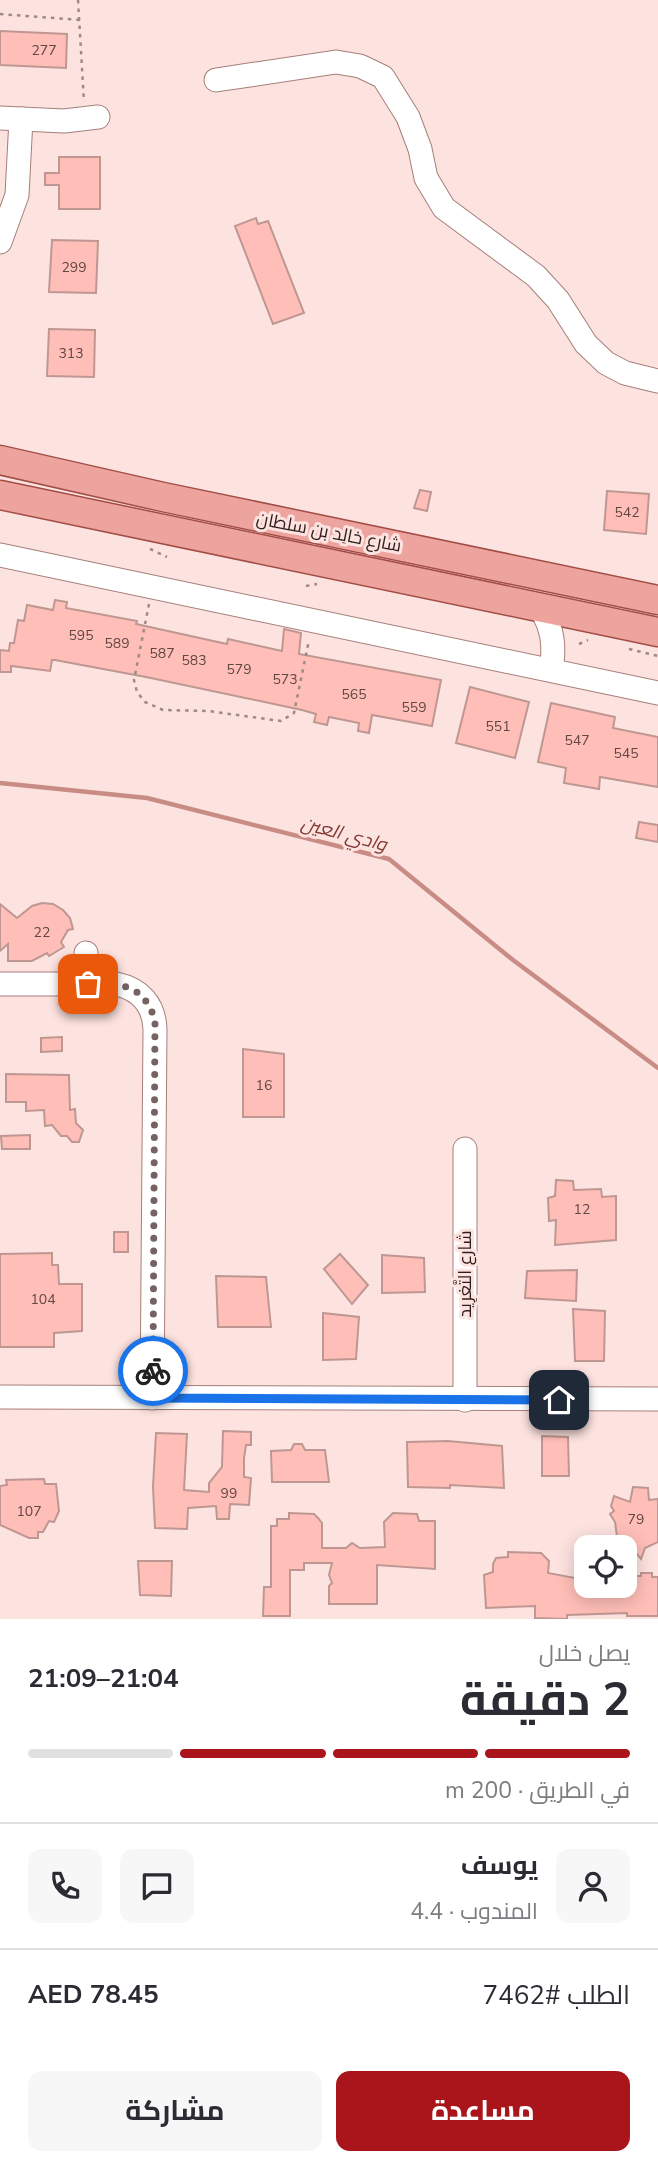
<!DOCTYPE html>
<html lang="ar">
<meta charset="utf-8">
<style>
body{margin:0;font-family:"Nunito Sans",Cairo,sans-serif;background:#f7f7f7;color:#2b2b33;direction:rtl;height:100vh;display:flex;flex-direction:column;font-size:26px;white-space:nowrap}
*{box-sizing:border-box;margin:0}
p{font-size:23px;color:#7c7c81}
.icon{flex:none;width:38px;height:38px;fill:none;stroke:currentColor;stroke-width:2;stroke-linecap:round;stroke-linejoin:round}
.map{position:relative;height:1619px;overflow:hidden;direction:ltr}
.panel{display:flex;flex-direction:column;background:#fff;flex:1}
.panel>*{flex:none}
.fabs{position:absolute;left:574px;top:1535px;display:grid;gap:14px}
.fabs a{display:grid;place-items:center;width:63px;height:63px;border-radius:14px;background:#fff;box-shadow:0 4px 18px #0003;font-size:35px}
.pin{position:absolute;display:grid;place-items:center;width:60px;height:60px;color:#fff;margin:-30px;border-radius:14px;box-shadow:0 4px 10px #0006}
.courier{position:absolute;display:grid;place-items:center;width:70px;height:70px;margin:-35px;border:5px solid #1a73e8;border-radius:50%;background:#fff;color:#222;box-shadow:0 2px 9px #0007}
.head em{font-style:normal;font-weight:700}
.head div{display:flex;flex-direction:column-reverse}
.head{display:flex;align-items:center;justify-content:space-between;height:119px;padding:0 28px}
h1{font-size:46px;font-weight:700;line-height:52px}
.bar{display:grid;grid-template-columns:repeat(4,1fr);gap:10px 7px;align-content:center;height:84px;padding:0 28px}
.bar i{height:9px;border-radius:5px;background:#e1e1e2}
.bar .active{background:#aa151c}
.bar p{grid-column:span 4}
.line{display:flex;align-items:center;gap:18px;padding:0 28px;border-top:2px solid #e1e1e2}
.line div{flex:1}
.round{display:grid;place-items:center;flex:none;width:74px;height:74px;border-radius:14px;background:#f7f7f7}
.cta{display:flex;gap:14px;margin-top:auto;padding:14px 28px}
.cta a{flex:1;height:80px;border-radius:14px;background:#aa151c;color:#fff;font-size:28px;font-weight:700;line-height:80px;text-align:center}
.cta a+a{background:#f7f7f7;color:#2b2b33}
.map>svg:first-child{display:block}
</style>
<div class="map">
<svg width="658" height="1619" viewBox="0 0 658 1619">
<rect width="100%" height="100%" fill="#fde3e0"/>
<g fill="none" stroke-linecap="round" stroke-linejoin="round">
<!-- stream -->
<polyline stroke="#c88c85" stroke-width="4.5" points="0,783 147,798 389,859 513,960 658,1068"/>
</g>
<!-- building -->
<g fill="#ffbfb8" stroke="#bf9792" stroke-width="2">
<polygon points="0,31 67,34 66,68 0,65"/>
<polygon points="59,157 100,157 100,209 59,209 59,185 45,185 45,173 59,173"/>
<polygon points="256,218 258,224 268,221 304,313 273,324 235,226"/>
<polygon points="52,240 98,241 96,293 49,292"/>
<polygon points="49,329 95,330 94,377 47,376"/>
<polygon points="420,490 431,492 427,511 414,508"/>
<polygon points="607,491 649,494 646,534 604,530"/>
<polygon points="55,600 67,602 66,608 137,621 136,624 227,644 228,639 282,651 284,629 301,633 299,654 441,680 432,726 372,715 369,733 358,731 359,723 329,717 327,725 314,722 316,714 302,710 146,677 55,660 52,660 50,671 11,666 11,672 0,672 0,650 9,651 10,643 14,643 18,620 24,621 27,605 53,610"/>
<polygon points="470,687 529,702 515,758 456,743"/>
<polygon points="551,703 615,717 613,728 658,737 658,787 600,777 599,789 564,783 566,768 538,762"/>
<polygon points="639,822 658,825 658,842 636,838"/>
<polygon points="42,903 53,904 63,910 70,918 73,929 68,930 61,942 64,947 49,956 47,953 32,961 8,961 8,944 0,951 0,904 17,918 32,906"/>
<polygon points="62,1037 62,1051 41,1052 41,1038"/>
<polygon points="243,1049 284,1054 284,1117 243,1117"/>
<polygon points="6,1074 69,1075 70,1110 75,1109 76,1123 83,1130 79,1142 72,1142 67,1136 61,1136 52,1125 45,1126 44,1110 26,1111 26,1102 6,1102"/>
<polygon points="30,1135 30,1149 2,1149 1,1136"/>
<polygon points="556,1180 573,1181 574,1190 601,1189 602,1197 616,1196 616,1240 555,1245 556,1220 549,1221 548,1198 555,1196"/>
<rect x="114" y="1232" width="14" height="20"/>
<polygon points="52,1253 52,1265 58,1265 59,1284 82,1284 82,1331 54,1333 54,1347 0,1347 0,1254"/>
<polygon points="340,1254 368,1285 352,1304 324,1269"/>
<polygon points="382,1255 424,1258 425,1292 382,1293"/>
<polygon points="577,1270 576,1301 525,1298 527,1271"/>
<polygon points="216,1276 266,1277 271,1327 218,1327"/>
<polygon points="573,1309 605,1311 604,1361 575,1361"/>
<polygon points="323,1313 359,1317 356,1359 323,1360"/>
<polygon points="223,1431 251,1432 251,1445 246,1445 244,1458 244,1477 251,1478 249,1505 230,1504 229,1519 217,1519 216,1506 188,1508 187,1529 155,1528 153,1487 156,1433 187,1434 184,1490 209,1492 209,1483 222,1467"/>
<polygon points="542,1436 568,1437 569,1476 542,1476"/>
<polygon points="448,1441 502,1446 504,1488 450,1485 450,1488 408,1487 407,1442"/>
<polygon points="294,1444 302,1444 305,1450 325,1450 329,1482 272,1482 271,1451 291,1450"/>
<polygon points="44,1479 45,1484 56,1484 59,1511 54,1522 49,1521 43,1532 38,1532 38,1538 29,1538 0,1525 0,1486 7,1485 6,1480"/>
<polygon points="633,1487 648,1488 649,1500 658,1499 658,1542 645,1548 641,1559 633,1549 628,1549 627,1543 618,1544 615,1522 610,1514 614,1511 611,1506 614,1496 630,1502"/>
<polygon points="289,1513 314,1514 318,1518 322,1523 322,1548 346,1548 352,1543 360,1548 385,1547 384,1522 393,1513 417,1514 419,1521 435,1521 435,1569 377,1565 377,1604 329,1604 329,1586 332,1583 329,1575 332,1563 304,1563 304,1570 290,1570 290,1616 263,1616 264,1587 271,1587 271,1526 277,1526 277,1519 289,1519"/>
<polygon points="508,1552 541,1553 549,1561 548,1573 586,1580 586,1586 630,1586 630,1576 641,1576 641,1573 652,1573 652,1577 658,1577 658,1616 627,1616 627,1613 567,1615 567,1619 535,1618 535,1606 486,1608 484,1575 493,1572 493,1564 496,1558 508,1557"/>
<polygon points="138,1561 172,1561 171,1596 140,1595"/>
</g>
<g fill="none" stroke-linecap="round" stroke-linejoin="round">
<defs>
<g id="minor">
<polyline points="216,80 336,62 360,66 383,77 408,117 420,149 426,178 444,208 536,276 558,300 586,344 606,363 625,373 658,381"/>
<polyline points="0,118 64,121 98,117"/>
<polyline points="0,242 17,195 21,119"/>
<polyline points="0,555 658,693"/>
<path d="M541,609c12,20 14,38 10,61"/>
<polyline points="86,953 88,984"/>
<path d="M0,984h116c24,5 38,20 39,45l-3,369"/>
<polyline points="465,1149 465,1400"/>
<polyline points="0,1397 658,1399"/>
</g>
<g id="major">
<polyline points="0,460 163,497 658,600"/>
<polyline points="0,495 658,632"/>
</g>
</defs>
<!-- minor casing -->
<use href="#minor" stroke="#a57f7a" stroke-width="25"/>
<!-- major casing -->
<use href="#major" stroke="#a34d47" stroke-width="31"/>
<!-- path -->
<g stroke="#9e8987" stroke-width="2.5" stroke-dasharray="3.5 5" stroke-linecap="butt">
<polyline points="78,0 84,102"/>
<polyline points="0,14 80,20"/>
<polyline points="150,549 167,557"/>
<polyline points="306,586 317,584"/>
<polyline points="149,604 134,680 137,692 145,702 163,710 208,711 281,721 294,713 309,640"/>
<polyline points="579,644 588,640"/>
<polyline points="629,649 658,656"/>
</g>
<!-- minor -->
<use href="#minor" stroke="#fff" stroke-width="23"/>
<!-- major -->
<use href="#major" stroke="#eea49e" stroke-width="28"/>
</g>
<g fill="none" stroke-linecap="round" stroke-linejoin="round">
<!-- done -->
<path stroke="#756261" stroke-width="7" stroke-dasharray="0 12.6" d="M88,984c33,0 55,-1 67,36l-2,351"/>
<!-- route -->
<polyline stroke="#1a73e8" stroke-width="9" points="153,1371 152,1398 559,1400"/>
</g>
<g text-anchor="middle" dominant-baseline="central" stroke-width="6" stroke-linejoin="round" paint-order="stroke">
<!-- number labels -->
<g font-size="14" fill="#614643">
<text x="44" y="50">277</text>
<text x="74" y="267">299</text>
<text x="71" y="353">313</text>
<text x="627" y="512">542</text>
<text x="81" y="635">595</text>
<text x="117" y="643">589</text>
<text x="162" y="653">587</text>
<text x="194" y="660">583</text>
<text x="239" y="669">579</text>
<text x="285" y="679">573</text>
<text x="354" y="694">565</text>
<text x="414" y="707">559</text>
<text x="498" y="726">551</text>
<text x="577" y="740">547</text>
<text x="626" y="753">545</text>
<text x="42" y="932">22</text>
<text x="264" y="1085">16</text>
<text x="582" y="1209">12</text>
<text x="43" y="1299">104</text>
<text x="229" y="1493">99</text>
<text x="29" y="1511">107</text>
<text x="636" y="1519">79</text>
</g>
<!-- street labels -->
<g font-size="18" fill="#2c1d1c" stroke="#fde3e0">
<text transform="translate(329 532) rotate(11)">شارع خالِد بن سلطان</text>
<text transform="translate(465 1274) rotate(-90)">شارع التَّغرِيد</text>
</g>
<!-- water labels -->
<g font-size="19" font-style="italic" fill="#823732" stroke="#fde3e0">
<text transform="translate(344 834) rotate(15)">وادي العين</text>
</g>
</g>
</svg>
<div class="fabs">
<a><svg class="icon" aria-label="locate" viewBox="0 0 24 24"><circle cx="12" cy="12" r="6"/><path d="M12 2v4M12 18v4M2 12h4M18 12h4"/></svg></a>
</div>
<div class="pin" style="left:88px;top:984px;background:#ea580c"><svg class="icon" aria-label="bag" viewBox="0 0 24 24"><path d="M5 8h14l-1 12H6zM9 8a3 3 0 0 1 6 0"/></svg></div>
<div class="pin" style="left:559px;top:1400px;background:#1f2937"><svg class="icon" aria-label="home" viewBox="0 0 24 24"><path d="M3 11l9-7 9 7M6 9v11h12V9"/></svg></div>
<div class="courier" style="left:153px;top:1371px"><svg class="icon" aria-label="bike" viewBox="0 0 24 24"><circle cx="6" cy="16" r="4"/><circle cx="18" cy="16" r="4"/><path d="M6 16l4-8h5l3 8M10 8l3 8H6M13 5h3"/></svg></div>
</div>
<section class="panel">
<div class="head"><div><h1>2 دقيقة</h1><p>يصل خلال</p></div><em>21:04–21:09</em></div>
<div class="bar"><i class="active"></i><i class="active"></i><i class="active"></i><i></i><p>في الطريق · 200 m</p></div>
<div class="line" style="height:126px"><a class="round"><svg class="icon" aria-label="person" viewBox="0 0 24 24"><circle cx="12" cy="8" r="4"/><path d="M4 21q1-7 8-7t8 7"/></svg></a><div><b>يوسف</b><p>المندوب · 4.4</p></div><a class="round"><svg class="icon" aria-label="chat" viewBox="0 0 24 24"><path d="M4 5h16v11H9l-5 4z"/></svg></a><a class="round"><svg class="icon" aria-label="phone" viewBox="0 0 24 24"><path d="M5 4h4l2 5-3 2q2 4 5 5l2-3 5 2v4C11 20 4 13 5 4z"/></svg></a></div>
<div class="line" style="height:91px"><div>الطلب #7462</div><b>AED 78.45</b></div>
<div class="cta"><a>مساعدة</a><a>مشاركة</a></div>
</section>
